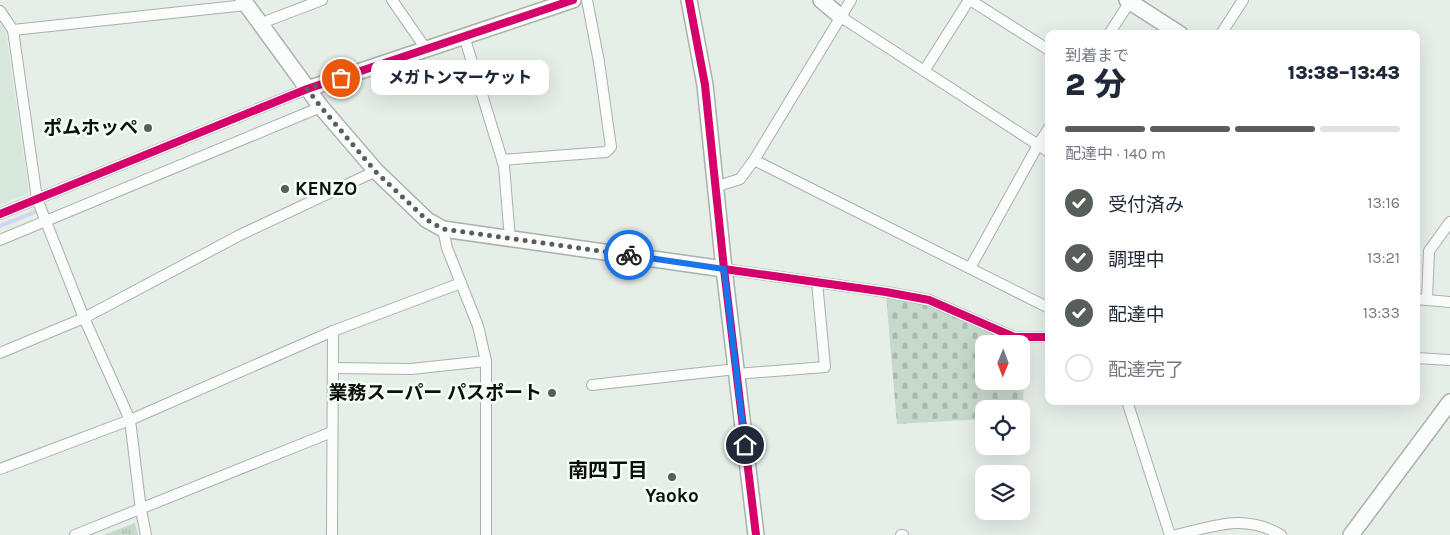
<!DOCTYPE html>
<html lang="ja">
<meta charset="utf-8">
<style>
body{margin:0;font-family:Karla,"Noto Sans JP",sans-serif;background:#f2f2f3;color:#1f2937;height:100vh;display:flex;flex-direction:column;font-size:19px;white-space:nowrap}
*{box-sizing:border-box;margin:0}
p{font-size:16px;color:#747a83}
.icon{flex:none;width:28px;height:28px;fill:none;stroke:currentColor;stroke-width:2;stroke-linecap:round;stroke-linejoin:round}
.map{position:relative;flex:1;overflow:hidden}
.details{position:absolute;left:1045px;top:30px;width:375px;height:375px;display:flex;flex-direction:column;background:#fff;border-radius:10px;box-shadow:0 5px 20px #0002}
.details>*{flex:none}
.needle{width:32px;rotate:181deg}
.fabs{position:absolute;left:975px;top:335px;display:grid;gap:10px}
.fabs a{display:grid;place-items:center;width:55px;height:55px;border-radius:10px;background:#fff;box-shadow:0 5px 20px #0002;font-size:25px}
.pin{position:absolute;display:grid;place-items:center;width:42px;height:42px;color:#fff;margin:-21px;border:2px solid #fff;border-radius:50%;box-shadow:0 1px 5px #0007}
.courier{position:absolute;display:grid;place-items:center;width:50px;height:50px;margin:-25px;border:4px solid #1a73e8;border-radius:50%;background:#fff;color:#222;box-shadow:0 1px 6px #0007}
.bubble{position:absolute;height:35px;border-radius:10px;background:#fff;box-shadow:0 5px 20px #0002;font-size:16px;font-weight:800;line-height:35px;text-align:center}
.overview em{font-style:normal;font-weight:800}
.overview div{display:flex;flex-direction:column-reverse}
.overview{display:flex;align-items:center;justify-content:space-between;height:85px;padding:0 20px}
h1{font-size:32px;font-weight:800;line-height:38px}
.bar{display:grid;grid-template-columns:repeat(4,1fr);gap:8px 5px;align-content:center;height:60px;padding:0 20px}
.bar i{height:6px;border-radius:4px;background:#e0e1e3}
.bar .selected{background:#585e59}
.bar p{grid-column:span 4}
ol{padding:0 20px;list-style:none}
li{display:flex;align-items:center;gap:15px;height:55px}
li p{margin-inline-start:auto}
li .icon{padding:5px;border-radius:50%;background:#585e59;color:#fff;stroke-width:4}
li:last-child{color:#747a83}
li i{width:28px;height:28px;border:2px solid #e0e1e3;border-radius:50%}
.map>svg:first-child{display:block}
</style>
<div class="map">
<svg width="1450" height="535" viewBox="0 0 1450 535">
<defs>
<pattern id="cemetery-stones" width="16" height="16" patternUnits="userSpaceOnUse" patternTransform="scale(1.25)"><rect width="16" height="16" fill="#c7d9cb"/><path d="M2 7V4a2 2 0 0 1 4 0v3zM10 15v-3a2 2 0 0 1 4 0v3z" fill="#aab9ad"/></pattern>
<pattern id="park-tufts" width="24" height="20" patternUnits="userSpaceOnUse" patternTransform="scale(1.25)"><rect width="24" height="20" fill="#c7d9cb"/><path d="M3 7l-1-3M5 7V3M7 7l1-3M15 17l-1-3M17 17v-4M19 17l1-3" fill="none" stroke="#aab9ad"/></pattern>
</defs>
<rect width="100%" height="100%" fill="#e6eee8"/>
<!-- built -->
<polygon fill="#d8e7db" points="0,24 6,32 29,193 0,205"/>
<!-- cemetery -->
<polygon fill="url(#cemetery-stones)" points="886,295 927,305 1014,343 984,344 984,381 1021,381 1021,359 1024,364 1023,416 1021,416 1021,409 984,409 984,419 897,424"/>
<!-- park -->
<polygon fill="url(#park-tufts)" points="135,523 138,535 104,535"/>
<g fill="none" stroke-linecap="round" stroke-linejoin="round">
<!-- stream -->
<polyline stroke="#d3d4ef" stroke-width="4" points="0,226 35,212"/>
<defs>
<g id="street">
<polyline points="392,0 426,49"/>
<polyline points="970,0 1049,50"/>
<polyline points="0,11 13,30 37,199 84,318 130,420 141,510 146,535"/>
<polyline points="841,17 1049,152"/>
<polyline points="259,24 322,0"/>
<polyline points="13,30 246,5"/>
<polyline points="1109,34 1131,0"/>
<polyline points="1221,34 1243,0"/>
<polyline points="464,36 504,166 510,239"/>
<polyline points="924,71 969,0"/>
<polyline points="502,160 606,152 611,147 599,62 587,0"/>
<polyline points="754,160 1049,308"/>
<polyline points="715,187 740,179 754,160 851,0"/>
<polyline points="0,214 307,89"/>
<polyline points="443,229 447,248 478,326 486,361 486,535"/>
<polyline points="0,240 321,107"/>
<polyline points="970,268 1038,145 1049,128"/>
<polyline points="724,269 886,292 929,300 1014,337 1049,337"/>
<polyline points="1416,299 1450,302"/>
<polyline points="1427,300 1429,251 1450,222"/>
<polyline points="0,353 84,318 240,235 376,171"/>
<polyline points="1416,358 1450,360"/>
<polyline points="333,368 411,369 486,361"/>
<polyline points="736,374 825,367 817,282"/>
<polyline points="592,385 736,369"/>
<polyline points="1127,401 1170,535"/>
<polyline points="0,469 130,420 333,331 461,283"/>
<polyline points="75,535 332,432"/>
<polyline points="332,535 333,331"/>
<polyline points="901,535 903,535"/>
<path d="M1176,535c39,-9 68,-22 105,0"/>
</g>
<g id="secondary">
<polyline points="243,0 321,107 376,171 427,220 443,229 724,269"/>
<polyline points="689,0 705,85 724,269 756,535"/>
<polyline points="821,0 841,17"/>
<polyline points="1127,0 1180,34"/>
<polyline points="307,89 573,0"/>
<polyline points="1351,535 1450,402"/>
</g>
</defs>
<!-- street casing -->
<use href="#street" stroke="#aab0ab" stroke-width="12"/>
<!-- secondary casing -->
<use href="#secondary" stroke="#aab0ab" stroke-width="18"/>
<!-- street -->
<use href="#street" stroke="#fbfcfc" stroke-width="10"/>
<!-- secondary -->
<use href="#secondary" stroke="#fbfcfc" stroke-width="15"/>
<defs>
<g id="cycleway">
<polyline points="689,0 705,85 724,269 756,535"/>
<polyline points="0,214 307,89 573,0"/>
<polyline points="724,269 886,292 929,300 1014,337 1049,337"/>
</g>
</defs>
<!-- cycleway casing -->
<use href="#cycleway" stroke="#f3fef5" stroke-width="11"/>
<!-- cycleway -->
<use href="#cycleway" stroke="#d6006c" stroke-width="8"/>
</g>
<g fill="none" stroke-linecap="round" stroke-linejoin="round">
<!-- done -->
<polyline stroke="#585e59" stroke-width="5" stroke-dasharray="0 9" points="341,78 307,89 321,107 376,172 427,220 443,229 629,255"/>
<!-- route -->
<polyline stroke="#1a73e8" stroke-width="6" points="629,255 724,269 745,445"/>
</g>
<!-- markers -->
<g fill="#585e59" stroke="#f3fef5" stroke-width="2">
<circle cx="148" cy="128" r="5"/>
<circle cx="285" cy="189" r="5"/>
<circle cx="552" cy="393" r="5"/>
<circle cx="672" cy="477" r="5"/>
</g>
<g text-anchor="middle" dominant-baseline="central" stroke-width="5" stroke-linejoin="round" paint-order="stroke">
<!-- poi labels -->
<g font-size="19" font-weight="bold" fill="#0b100c" stroke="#f3fef5" text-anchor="end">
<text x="138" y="128">ポムホッペ</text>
<text x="295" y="189" text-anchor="start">KENZO</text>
<text x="542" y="393">業務スーパー パスポート</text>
<text x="672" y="496" text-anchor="middle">Yaoko</text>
</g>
<!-- neighbourhood labels -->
<g font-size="20" font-weight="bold" fill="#0b100c" stroke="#f3fef5">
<text x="608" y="470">南四丁目</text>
</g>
</g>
</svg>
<div class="fabs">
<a><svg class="needle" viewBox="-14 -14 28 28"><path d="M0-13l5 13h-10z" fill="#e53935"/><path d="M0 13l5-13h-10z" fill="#747a83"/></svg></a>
<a><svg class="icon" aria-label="locate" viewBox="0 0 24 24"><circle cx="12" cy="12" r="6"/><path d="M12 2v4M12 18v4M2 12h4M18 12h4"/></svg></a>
<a><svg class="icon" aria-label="layers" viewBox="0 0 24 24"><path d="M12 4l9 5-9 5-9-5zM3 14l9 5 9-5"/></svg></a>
</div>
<div class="pin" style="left:341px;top:78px;background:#ea580c"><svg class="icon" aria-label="bag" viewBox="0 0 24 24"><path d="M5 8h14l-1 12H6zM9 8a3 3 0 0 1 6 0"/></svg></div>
<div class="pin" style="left:745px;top:445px;background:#1f2937"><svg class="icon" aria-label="home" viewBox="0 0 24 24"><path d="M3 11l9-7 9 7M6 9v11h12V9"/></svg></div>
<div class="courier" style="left:629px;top:255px"><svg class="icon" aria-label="bike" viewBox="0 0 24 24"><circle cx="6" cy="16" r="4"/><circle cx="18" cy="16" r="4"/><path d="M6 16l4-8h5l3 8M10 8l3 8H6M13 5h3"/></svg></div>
<div class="bubble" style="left:371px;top:60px;width:178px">メガトンマーケット</div>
<section class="details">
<div class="overview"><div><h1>2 分</h1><p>到着まで</p></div><em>13:38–13:43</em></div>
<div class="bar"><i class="selected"></i><i class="selected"></i><i class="selected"></i><i></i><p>配達中 · 140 m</p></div>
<ol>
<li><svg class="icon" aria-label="check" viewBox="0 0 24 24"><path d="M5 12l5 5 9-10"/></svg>受付済み<p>13:16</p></li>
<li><svg class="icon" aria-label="check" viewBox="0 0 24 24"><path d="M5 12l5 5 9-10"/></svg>調理中<p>13:21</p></li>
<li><svg class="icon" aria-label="check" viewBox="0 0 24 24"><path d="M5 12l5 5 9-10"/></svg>配達中<p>13:33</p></li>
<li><i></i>配達完了</li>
</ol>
</section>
</div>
